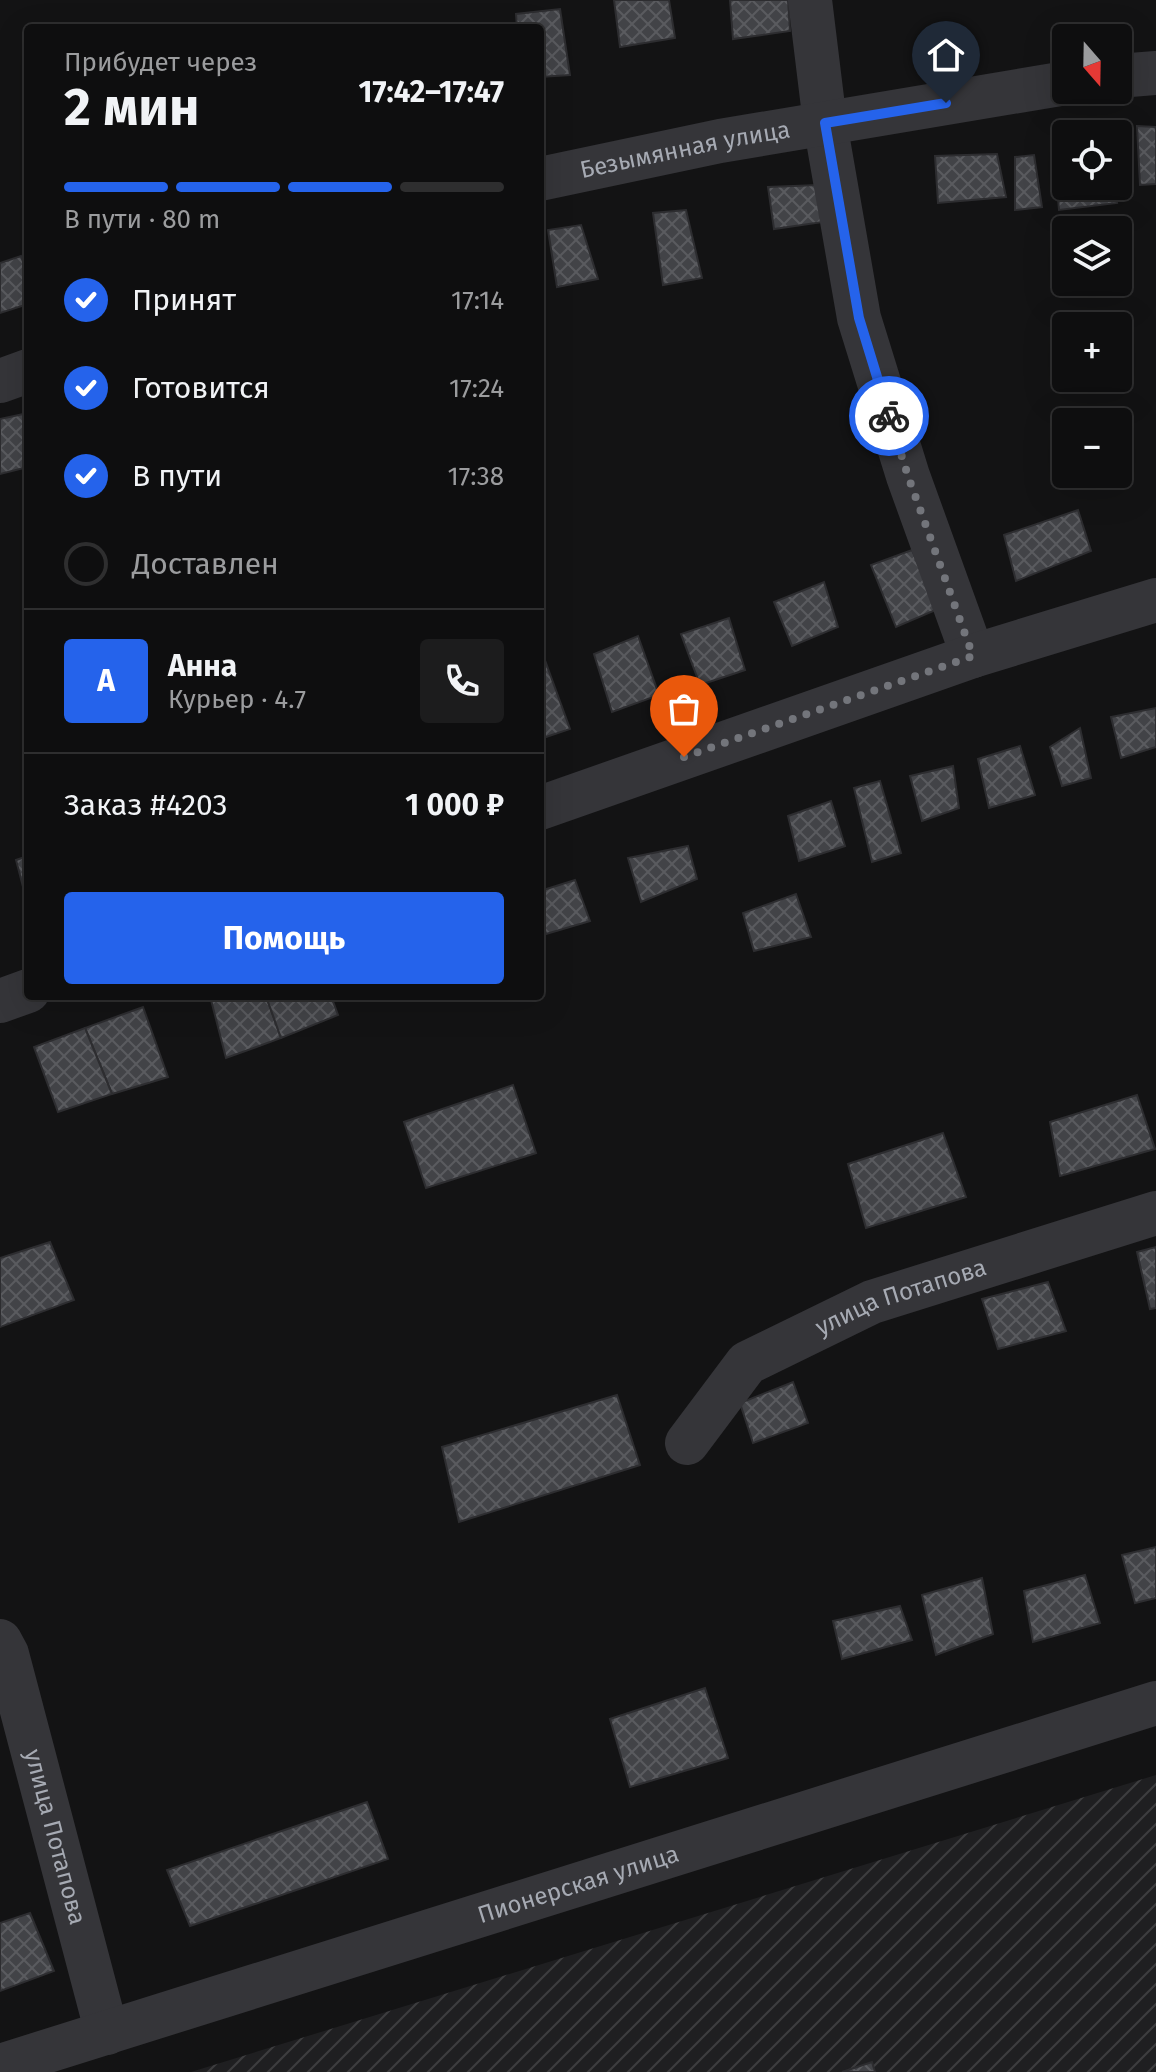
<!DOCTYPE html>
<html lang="ru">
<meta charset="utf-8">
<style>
body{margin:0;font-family:"Fira Sans",sans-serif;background:#1c1c1d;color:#f1f3f6;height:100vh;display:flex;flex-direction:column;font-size:30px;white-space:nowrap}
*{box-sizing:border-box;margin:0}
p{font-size:26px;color:#9b9c9e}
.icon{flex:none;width:44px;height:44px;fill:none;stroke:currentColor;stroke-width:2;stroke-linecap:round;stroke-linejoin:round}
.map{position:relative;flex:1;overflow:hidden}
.details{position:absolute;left:24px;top:24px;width:520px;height:976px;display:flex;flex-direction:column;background:#0e0e0f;border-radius:8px;box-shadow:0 8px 32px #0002,0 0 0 2px #2e2e2f}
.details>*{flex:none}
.needle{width:52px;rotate:160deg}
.fabs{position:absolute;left:1052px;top:24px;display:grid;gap:16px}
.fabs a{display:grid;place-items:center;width:80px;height:80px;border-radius:8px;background:#0e0e0f;box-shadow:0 8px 32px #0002,0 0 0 2px #2e2e2f;font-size:40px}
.pin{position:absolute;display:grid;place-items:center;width:68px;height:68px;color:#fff;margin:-82px -34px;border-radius:50% 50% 50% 0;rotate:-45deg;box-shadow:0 0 8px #0007}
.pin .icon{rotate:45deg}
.courier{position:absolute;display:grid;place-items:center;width:80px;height:80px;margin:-40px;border:6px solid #2563eb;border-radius:50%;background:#fff;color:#222;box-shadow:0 2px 10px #0007}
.headline em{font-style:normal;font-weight:700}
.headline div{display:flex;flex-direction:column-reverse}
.headline{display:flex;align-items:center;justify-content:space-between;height:136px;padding:0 40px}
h1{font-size:52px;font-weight:700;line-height:60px}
.bar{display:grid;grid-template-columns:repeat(4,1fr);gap:12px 8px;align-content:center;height:96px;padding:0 40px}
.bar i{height:10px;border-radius:6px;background:#2e2e2f}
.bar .on{background:#2563eb}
.bar p{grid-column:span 4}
.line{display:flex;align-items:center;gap:20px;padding:0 40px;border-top:2px solid #2e2e2f}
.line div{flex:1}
.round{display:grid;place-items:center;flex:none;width:84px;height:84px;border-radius:8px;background:#1c1c1d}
ol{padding:0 40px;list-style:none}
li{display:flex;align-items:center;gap:24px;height:88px}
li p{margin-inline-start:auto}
li .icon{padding:8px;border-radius:50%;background:#2563eb;color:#fff;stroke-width:4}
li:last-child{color:#9b9c9e}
li i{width:44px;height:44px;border:4px solid #2e2e2f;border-radius:50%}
.primary-button{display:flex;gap:16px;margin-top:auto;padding:16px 40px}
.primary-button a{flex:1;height:92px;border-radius:8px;background:#2563eb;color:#fff;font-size:32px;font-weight:700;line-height:92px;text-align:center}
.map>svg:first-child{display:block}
</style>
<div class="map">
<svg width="1156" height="2072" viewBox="0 0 1156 2072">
<defs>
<pattern id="industrial-furrows" width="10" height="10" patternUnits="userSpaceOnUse" patternTransform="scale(2)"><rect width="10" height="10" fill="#1f1f21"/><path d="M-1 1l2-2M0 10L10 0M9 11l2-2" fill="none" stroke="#3d3d3f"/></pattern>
<pattern id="building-cross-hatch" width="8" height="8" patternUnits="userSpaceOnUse" patternTransform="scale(2)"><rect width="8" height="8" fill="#424347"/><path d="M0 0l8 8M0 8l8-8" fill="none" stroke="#5a5b5f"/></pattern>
</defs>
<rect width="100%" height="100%" fill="#131314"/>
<!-- industrial -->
<polygon fill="url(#industrial-furrows)" points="1156,1775 1156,2072 191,2072"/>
<!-- building -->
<g fill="url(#building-cross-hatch)" stroke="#2d2d30" stroke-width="2">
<polygon points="614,0 669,0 675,38 620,47"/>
<polygon points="730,0 788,0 790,31 733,39"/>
<polygon points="560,9 570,75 540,77 540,28 517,28 516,14"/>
<polygon points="1137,126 1156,127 1156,184 1140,185"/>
<polygon points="1053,143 1066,143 1066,186 1113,186 1117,203 1059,210"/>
<polygon points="997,154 1006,197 938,203 935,156"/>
<polygon points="1034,155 1042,207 1015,210 1015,157"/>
<polygon points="818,185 823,222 774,229 768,187"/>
<polygon points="686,210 702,278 663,285 653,213"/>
<polygon points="581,225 598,279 557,287 548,230"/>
<polygon points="21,256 28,276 28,304 0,313 0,263"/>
<polygon points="28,413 28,467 0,474 0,419"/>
<polygon points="1078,510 1091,551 1016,581 1004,535"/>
<polygon points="912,550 938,609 896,627 871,565"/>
<polygon points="824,582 838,627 792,646 774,602"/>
<polygon points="729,618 745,670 700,685 681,634"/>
<polygon points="638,636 659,695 612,712 594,654"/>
<polygon points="542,652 570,729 540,739 540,653"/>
<polygon points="1156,708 1156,747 1121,758 1111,717"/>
<polygon points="1080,728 1091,778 1062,786 1050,747"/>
<polygon points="1020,746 1035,795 989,808 978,759"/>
<polygon points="953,766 959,808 922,821 910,776"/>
<polygon points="880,781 901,853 872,862 854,788"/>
<polygon points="831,801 845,846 799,861 788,816"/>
<polygon points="688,846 697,879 641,902 628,858"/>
<polygon points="28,856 28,901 27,902 16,860"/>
<polygon points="575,880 590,921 546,934 540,913 540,891"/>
<polygon points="796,894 811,937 754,951 743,913"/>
<polygon points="210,996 266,996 281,1038 226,1058"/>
<polygon points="266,996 331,996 338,1015 281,1038"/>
<polygon points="143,1007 168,1077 112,1094 85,1028"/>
<polygon points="85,1028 112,1094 58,1112 34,1047"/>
<polygon points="513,1085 536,1153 426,1188 404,1122"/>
<polygon points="1137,1095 1155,1149 1060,1176 1050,1122"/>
<polygon points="943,1133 966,1197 866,1228 848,1164"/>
<polygon points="50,1242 74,1300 0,1327 0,1258"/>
<polygon points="1156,1247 1156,1308 1150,1309 1137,1252"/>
<polygon points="1048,1282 1066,1331 998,1349 982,1299"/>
<polygon points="793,1382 808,1423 753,1443 740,1403"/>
<polygon points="617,1395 640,1465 459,1522 442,1447"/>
<polygon points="1156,1547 1156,1598 1135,1603 1122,1555"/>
<polygon points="1085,1575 1100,1623 1033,1642 1024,1591"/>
<polygon points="982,1578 993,1634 936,1655 922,1595"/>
<polygon points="900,1606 912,1640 842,1659 833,1621"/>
<polygon points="705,1688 728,1758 630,1787 610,1719"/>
<polygon points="367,1802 388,1859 190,1926 167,1870"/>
<polygon points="30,1913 54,1971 0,1991 0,1923"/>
<polygon points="872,2062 875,2072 842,2072"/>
</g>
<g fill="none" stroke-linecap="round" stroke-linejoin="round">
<!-- minor -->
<g stroke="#353539" stroke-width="44">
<polyline points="810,0 825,123 859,318 908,476 973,656"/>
<polyline points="1118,76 1156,73"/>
<path id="s1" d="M540,179l180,-38 346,-58"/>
<polyline points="0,381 28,371"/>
<polyline points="540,808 973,656 1156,600"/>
<polyline points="0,1001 28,991"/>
<path id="s2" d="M687,1443l60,-80 125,-61 284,-89"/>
<path id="s3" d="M0,1641l7,13 100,379"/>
<path id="s4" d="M0,2066l1156,-363"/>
</g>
</g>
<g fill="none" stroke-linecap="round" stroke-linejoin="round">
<!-- done -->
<polyline stroke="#73757b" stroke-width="8" stroke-dasharray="0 14.4" points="684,757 973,656 908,476 889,416"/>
<!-- route -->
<polyline stroke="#2563eb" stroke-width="10" points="889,416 859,318 825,123 946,103"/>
</g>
<g text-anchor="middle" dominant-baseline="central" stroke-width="6" stroke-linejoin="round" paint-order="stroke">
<!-- street labels -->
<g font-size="24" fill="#a6aab3" stroke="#0e0e0f">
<text stroke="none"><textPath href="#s1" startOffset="148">Безымянная улица</textPath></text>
<text stroke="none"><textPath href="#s2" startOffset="268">улица Потапова</textPath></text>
<text stroke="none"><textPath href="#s3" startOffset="204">улица Потапова</textPath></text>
<text stroke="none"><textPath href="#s4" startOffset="606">Пионерская улица</textPath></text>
</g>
</g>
</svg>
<div class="fabs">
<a><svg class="needle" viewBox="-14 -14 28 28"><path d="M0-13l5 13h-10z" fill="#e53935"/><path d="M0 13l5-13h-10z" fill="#9b9c9e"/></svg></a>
<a><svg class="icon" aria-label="locate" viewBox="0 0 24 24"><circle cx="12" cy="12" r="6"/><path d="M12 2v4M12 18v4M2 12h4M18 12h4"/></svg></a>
<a><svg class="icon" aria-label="layers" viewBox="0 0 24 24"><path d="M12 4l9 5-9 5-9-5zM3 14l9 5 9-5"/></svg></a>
<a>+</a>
<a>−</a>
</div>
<div class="pin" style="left:684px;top:757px;background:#ea580c"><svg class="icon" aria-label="bag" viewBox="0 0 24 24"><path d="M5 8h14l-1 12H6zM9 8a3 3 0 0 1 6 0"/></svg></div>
<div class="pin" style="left:946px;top:103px;background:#1f2937"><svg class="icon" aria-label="home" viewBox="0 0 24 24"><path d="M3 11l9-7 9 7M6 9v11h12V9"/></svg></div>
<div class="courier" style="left:889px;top:416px"><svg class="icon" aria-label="bike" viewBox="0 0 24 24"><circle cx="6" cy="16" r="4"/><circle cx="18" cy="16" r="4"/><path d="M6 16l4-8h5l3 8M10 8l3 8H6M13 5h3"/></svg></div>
<section class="details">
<div class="headline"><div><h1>2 мин</h1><p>Прибудет через</p></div><em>17:42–17:47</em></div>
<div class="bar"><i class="on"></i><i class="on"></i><i class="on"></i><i></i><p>В пути · 80 m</p></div>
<ol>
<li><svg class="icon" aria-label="check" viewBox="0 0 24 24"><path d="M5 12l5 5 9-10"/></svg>Принят<p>17:14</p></li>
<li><svg class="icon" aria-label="check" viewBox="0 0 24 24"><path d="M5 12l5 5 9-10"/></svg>Готовится<p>17:24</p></li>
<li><svg class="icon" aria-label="check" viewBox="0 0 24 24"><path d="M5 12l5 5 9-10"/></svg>В пути<p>17:38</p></li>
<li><i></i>Доставлен</li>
</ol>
<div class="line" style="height:144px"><b class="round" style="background:#2563eb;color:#fff">А</b><div><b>Анна</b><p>Курьер · 4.7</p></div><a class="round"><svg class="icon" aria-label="phone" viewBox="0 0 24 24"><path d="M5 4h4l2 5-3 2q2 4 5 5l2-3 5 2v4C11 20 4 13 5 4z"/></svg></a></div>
<div class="line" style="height:104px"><div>Заказ #4203</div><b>1 000 ₽</b></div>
<div class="primary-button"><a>Помощь</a></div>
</section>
</div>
